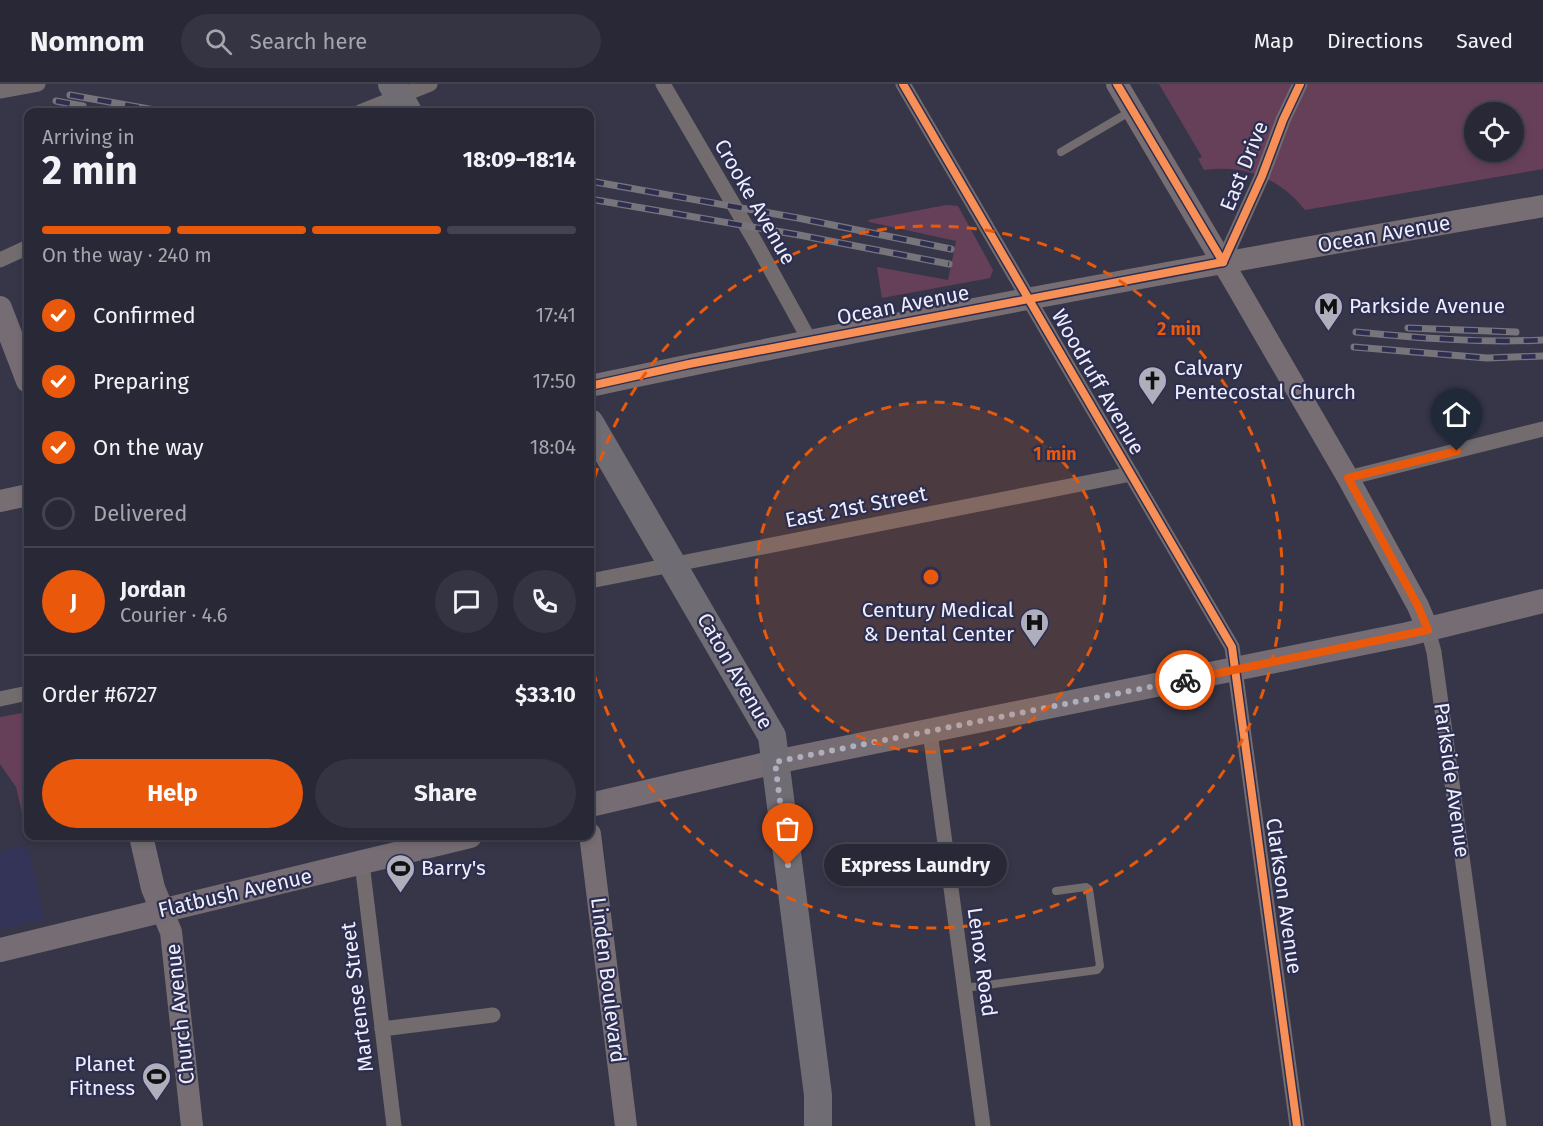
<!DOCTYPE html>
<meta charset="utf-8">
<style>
body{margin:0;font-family:"Fira Sans",sans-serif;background:#343442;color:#f1f3f6;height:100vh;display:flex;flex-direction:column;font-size:22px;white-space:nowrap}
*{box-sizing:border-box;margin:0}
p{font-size:20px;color:#a5a6ad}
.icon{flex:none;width:33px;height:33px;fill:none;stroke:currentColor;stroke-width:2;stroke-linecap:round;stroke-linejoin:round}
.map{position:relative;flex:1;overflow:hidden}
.panel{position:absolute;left:24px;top:24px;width:570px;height:732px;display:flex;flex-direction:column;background:#282836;border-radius:12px;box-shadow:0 3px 9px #0003,0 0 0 2px #444451}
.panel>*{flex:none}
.tools{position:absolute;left:1464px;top:18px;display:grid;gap:12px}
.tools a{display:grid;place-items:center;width:60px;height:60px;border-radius:50%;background:#282836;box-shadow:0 3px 9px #0003,0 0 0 2px #444451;font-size:30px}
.pin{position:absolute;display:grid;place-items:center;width:51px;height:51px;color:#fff;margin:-62px -26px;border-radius:50% 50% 50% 0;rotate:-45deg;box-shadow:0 0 6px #0007}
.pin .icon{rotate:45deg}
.courier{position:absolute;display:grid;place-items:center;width:60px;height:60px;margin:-30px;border:4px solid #ea580c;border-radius:50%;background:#fff;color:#222;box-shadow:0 2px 8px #0007}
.bubble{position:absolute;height:42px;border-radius:21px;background:#282836;box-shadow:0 3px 9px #0003,0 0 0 2px #444451;font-size:20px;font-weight:700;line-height:42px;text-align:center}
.head em{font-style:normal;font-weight:700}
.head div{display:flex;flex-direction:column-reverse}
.head{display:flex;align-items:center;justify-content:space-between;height:102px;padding:0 18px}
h1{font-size:39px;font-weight:700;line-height:45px}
.bar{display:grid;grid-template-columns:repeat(4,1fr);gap:9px 6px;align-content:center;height:72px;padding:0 18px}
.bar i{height:8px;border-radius:4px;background:#444451}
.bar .current{background:#ea580c}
.bar p{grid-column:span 4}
.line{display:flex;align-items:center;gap:15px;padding:0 18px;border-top:2px solid #444451}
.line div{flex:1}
.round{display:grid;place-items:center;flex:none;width:63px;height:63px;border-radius:32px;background:#343442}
ol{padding:0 18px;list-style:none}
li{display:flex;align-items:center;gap:18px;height:66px}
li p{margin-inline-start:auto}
li .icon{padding:6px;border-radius:50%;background:#ea580c;color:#fff;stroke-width:4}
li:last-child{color:#a5a6ad}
li i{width:33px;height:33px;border:3px solid #444451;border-radius:50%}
.primary-button{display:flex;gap:12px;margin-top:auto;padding:12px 18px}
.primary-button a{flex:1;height:69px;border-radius:36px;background:#ea580c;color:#fff;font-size:24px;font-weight:700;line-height:69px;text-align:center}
.primary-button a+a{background:#343442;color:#f1f3f6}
header{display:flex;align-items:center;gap:36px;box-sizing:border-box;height:84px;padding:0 30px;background:#282836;border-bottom:2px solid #444451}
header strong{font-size:28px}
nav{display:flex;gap:33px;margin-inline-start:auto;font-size:21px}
.search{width:420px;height:54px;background:#343442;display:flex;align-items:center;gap:15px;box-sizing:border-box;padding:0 21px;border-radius:33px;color:#a5a6ad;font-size:22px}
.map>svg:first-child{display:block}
</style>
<header>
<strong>Nomnom</strong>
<div class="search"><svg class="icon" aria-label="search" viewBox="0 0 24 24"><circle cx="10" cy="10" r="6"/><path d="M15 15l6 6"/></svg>Search here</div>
<nav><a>Map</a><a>Directions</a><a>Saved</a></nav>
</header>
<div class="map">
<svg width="1543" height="1042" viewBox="0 0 1543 1042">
<rect width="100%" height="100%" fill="#363648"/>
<!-- built -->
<polygon fill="#343358" points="28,761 44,835 0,845 0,768"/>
<!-- green -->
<g fill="#664059" fill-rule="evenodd">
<path d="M1159,0h384v85l-238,41c-26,-32 -60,-46 -101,-40l-6,-11 4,-2zM1474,28h40v40h-40z"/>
<polygon points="946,121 958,122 993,186 990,194 882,214 877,183 948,196 956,157 869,138 868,136"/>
<polygon points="28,628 28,745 26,745 16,703 0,680 0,633"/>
</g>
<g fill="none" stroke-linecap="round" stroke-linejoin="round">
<!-- lane -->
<g stroke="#736c6e" stroke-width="8">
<polyline points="1061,68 1131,27"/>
<polyline points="965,904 1097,886 1100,882 1089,805 1086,803 1056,807"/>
</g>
<!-- street -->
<g stroke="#736c6e" stroke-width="15">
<polyline points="663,0 756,159 810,257"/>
<polyline points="903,0 1232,563 1297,1042"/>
<polyline points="0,7 38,0"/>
<polyline points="360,28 430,0"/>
<polyline points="0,176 28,163"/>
<polyline points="1223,178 1262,92 1283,36 1300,0"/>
<polyline points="1348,394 1543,345"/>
<polyline points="590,497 1131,390"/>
<polyline points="1428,546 1434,568 1499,1042"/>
<polyline points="0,615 28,609"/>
<polyline points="930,648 983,1042"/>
<polyline points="362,779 394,1042"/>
<polyline points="382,945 493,931"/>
</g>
<!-- secondary -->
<g stroke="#776e73" stroke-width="22">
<polyline points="1117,0 1236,201 1348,394 1418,522 1428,546"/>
<path d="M590,302c316,-67 634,-124 953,-180"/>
<polyline points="0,417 28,411"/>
<polyline points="590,750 626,1042"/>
<polyline points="162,826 171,848 192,1042"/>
</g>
<!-- primary -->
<g stroke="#756d73" stroke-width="24">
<polyline points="0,224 28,297"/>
<polyline points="590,721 775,678 1408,550 1543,517"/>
<polyline points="141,752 153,804 162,826"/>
<polyline points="0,866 470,752"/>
</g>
<!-- highway -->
<g stroke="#6f6c73" stroke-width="28">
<polyline points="392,0 408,28"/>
<polyline points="590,339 772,652 818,1011 818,1042"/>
</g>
<defs>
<g id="rail">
<polyline points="70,11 166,28"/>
<polyline points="56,17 83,22"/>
<polyline points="590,97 798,134 951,165"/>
<polyline points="590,115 799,151 949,180"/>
<polyline points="1408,244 1516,248"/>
<path d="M1356,248c62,6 125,11 187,8"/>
<polyline points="1354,263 1487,274 1543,272"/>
</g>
</defs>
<!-- rail casing -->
<use href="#rail" stroke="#77747b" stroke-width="7"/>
<!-- rail -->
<use href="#rail" stroke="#2e2e50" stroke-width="4.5" stroke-dasharray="14" stroke-linecap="butt"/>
<defs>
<g id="cycleway">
<polyline points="903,0 1232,563 1297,1042"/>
<polyline points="1117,0 1223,178"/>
<polyline points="1223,178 1262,92 1283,36 1300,0"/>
<polyline points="590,302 689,280 1223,178"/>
</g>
</defs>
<!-- cycleway casing -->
<use href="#cycleway" stroke="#2e2e50" stroke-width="11"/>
<!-- cycleway -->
<use href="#cycleway" stroke="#f78f57" stroke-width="8"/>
</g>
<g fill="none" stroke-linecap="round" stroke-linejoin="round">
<!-- done -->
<polyline stroke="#aeaebd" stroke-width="6" stroke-dasharray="0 10.8" points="788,781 775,678 1185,596"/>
<!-- route -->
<polyline stroke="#ea580c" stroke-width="8" points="1185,596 1428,546 1418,522 1348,394 1457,367"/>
</g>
<!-- distance rings -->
<circle cx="931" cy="493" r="175" fill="#e8590c" fill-opacity=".12"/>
<g fill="none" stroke="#e8590c" stroke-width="3" stroke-dasharray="10 8">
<circle cx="931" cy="493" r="175"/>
<path d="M590 411A351 351 0 1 1 590 575"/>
</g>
<!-- icons -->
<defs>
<symbol id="metro-pin" viewBox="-11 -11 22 30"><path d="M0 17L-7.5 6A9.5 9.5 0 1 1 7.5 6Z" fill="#aeaebd" stroke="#2e2e50"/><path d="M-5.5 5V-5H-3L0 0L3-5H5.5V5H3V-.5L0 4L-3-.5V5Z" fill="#111"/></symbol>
<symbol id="church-pin" viewBox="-11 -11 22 30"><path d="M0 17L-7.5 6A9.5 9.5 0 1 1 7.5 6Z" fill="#aeaebd" stroke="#2e2e50"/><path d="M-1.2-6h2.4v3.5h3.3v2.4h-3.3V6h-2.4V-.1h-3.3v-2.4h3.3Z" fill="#111"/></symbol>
<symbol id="hospital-pin" viewBox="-11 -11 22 30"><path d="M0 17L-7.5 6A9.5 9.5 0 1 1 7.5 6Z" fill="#aeaebd" stroke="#2e2e50"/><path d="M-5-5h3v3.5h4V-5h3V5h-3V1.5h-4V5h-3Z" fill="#111"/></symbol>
<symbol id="stadium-pin" viewBox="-11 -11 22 30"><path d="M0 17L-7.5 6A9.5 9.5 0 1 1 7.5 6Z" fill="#aeaebd" stroke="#2e2e50"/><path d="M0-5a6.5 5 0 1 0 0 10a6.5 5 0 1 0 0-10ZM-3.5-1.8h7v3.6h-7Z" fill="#111"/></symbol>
</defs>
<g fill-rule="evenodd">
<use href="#metro-pin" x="1312" y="206" width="33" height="45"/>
<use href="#church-pin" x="1136" y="280" width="33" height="45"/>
<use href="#hospital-pin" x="1018" y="522" width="33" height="45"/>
<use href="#stadium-pin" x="384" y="768" width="33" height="45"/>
<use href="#stadium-pin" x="140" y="976" width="33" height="45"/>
</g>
<g text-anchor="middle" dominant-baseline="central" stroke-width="4.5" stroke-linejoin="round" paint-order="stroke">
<!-- street labels -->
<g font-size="21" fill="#eeeffc" stroke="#2e2e50">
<text transform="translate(1244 82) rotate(-68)">East Drive</text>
<text transform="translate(755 118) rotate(60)">Crooke Avenue</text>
<text transform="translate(1384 150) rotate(-10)">Ocean Avenue</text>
<text transform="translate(903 221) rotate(-11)">Ocean Avenue</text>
<text transform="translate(1098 298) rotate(60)">Woodruff Avenue</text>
<text transform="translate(856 423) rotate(-11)">East 21st Street</text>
<text transform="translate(735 587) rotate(60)">Caton Avenue</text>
<text transform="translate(1452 696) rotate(82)">Parkside Avenue</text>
<text transform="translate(235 809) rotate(-13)">Flatbush Avenue</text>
<text transform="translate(1284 812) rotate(82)">Clarkson Avenue</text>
<text transform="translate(982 878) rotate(82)">Lenox Road</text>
<text transform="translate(608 896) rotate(83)">Linden Boulevard</text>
<text transform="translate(357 913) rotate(-97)">Martense Street</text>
<text transform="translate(180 930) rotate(-96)">Church Avenue</text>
</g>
<!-- poi labels -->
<g font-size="21" fill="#eeeffc" stroke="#2e2e50" text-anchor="start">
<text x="1349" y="222">Parkside Avenue</text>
<text x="1174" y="284">Calvary<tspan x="1174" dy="24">Pentecostal Church</tspan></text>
<text x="1014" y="526" text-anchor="end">Century Medical<tspan x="1014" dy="24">&amp; Dental Center</tspan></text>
<text x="421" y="784">Barry's</text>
<text x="135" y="980" text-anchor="end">Planet<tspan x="135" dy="24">Fitness</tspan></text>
</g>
</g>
<circle cx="931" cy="493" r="9" fill="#e8590c" stroke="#2e2e50" stroke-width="3"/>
<g font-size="18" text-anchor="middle" font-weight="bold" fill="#e8590c" stroke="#2e2e50" stroke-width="4.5" stroke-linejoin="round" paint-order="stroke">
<text x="1179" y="251">2 min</text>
<text x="1055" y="376">1 min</text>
</g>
</svg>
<div class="tools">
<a><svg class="icon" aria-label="locate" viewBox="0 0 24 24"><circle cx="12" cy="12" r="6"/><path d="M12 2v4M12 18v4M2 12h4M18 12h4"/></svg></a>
</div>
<div class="pin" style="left:788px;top:781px;background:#ea580c"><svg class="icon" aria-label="bag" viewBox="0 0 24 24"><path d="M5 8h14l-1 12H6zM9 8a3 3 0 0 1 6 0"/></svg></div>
<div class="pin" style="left:1457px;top:367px;background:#1f2937"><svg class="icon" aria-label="home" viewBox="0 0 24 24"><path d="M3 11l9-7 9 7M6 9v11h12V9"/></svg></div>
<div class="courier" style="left:1185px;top:596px"><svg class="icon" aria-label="bike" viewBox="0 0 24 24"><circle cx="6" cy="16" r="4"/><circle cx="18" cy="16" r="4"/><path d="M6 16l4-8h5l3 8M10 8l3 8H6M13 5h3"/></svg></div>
<div class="bubble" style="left:824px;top:760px;width:183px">Express Laundry</div>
<section class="panel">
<div class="head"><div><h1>2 min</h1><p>Arriving in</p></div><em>18:09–18:14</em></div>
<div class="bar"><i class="current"></i><i class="current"></i><i class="current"></i><i></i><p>On the way · 240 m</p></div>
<ol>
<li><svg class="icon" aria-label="check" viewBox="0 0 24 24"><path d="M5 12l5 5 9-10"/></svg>Confirmed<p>17:41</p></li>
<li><svg class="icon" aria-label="check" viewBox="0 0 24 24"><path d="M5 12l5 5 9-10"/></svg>Preparing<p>17:50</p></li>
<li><svg class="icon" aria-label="check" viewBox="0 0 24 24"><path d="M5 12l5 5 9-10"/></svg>On the way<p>18:04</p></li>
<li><i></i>Delivered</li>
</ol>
<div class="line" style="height:108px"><b class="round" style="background:#ea580c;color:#fff">J</b><div><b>Jordan</b><p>Courier · 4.6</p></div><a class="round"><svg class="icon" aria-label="chat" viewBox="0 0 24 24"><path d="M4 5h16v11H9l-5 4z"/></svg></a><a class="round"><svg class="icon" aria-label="phone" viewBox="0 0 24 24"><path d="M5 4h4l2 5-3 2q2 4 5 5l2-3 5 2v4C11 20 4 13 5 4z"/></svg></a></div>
<div class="line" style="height:78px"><div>Order #6727</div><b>$33.10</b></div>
<div class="primary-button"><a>Help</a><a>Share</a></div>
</section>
</div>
